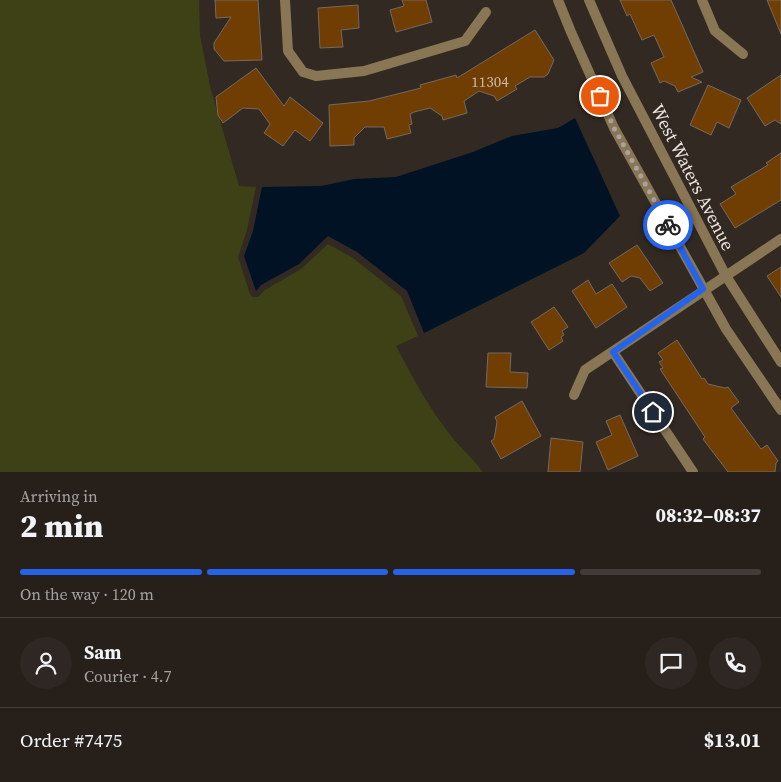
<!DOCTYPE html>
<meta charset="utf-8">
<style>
body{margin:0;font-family:"Source Serif 4",serif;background:#2e2723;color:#f1f3f6;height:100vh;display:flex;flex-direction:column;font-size:19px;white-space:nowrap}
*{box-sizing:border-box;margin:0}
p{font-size:16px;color:#a4a2a2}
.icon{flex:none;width:28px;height:28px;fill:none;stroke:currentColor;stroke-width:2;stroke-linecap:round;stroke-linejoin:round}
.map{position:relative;height:472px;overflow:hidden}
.details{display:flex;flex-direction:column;background:#261f1a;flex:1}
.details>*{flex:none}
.pin{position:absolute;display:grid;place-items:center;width:42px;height:42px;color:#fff;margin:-21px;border:2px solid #fff;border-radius:50%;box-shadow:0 1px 5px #0007}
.courier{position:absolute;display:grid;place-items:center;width:50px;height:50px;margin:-25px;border:4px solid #2563eb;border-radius:50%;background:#fff;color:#222;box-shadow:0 1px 6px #0007}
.head em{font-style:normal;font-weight:800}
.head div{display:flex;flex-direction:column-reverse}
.head{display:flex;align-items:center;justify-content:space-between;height:85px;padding:0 20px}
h1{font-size:32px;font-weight:800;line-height:38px}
.bar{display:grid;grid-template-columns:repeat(4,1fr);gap:8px 5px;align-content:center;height:60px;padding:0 20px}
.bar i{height:6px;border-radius:4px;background:#423d39}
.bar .current{background:#2563eb}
.bar p{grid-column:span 4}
.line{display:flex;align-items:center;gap:12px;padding:0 20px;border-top:1px solid #423d39}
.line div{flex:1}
.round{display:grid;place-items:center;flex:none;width:52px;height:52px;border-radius:26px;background:#2e2723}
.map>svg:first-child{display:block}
</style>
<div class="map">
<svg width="781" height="472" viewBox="0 0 781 472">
<rect width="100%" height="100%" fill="#322922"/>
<!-- green -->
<path fill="#3e4115" d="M0,0h199l1,35 10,51 29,100 17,1 -9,43 -9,27 12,37 3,3h5l7,-7 36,-21 27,-25 25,14 48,38 17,40 -22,10c15,28 30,57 49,82 11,16 26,28 38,44h-483z"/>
<!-- water -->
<polygon fill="#001224" points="575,118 620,216 584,253 424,333 407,291 357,252 328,236 299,264 261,285 256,291 244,256 253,231 262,187 321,186 354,179 396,177 473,152 512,136 558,128"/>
<!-- building -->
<g fill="#703e02" stroke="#746a62">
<polygon points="215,0 258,0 262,60 224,61 214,49 214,43 231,17 216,18"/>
<polygon points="402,0 426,0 432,22 396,32 390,10 404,6"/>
<polygon points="620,0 671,0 703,72 691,77 702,82 678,92 675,86 664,81 660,83 651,63 664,57 654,35 642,40 630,14 627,16"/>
<polygon points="767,0 781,0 781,34"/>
<polygon points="358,5 359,28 341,30 343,47 320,48 318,8"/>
<polygon points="535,30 554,60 548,74 544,77 530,77 515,86 517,89 497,101 494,96 479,91 464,101 467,113 443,120 442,116 430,108 414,112 410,114 412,124 409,125 411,133 387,139 384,127 365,127 354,138 354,145 330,146 329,105 369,101 421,88 420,85 456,75 457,78"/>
<polygon points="256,68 284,106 290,97 323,123 310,141 295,130 283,146 264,133 270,124 259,109 243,108 223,123 218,115 216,97"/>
<polygon points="781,75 781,124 775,120 765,126 747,98"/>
<polygon points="708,85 741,100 729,128 717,122 711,135 690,125"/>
<polygon points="781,153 781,200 735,228 720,204 736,194 731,187 768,165 766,163"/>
<polygon points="637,245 663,283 650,291 640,278 631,276 622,282 609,263"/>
<polygon points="781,267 781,297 767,276"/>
<polygon points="588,280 596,294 612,284 627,307 596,328 572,291"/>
<polygon points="554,307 568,327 562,331 564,335 561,337 563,341 549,350 531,322"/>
<polygon points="677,340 702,379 704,378 708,384 725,388 728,387 739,402 731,408 761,449 767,445 778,461 776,463 775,472 728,472 703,439 705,437 660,369 663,368 659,362 663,360 658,353"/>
<polygon points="488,353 511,353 510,372 528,373 527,388 486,387"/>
<polygon points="522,401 541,436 501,459 491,441 494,439 497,422 495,417"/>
<polygon points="620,415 638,456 608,470 596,442 612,435 606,421"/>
<polygon points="551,438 583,442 580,472 548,472"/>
</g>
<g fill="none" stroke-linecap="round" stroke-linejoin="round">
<!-- minor -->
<g stroke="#887654" stroke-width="10">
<polyline points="285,0 288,51 303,72 316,76 364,71 465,41 486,12"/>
<polyline points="702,0 715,31 743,54"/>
<polyline points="613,352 693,472"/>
<polyline points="574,395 585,370 781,239"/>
</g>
<!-- tertiary -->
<g stroke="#887654" stroke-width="10">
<polyline points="558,0 571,32 614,128 726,329 781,410"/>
<polyline points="589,0 622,76 726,276 781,362"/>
</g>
</g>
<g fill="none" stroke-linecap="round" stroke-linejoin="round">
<!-- done -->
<polyline stroke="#aaa39d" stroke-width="5" stroke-dasharray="0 9" points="600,96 614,128 668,225"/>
<!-- route -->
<polyline stroke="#2563eb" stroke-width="6" points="653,412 613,352 703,289 668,225"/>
</g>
<g text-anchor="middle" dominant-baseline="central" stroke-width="4" stroke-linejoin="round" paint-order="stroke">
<!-- number labels -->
<g font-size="15" fill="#ccbaa8">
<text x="490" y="81">11304</text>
</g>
<!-- street labels -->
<g font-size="18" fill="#eae4df" stroke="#322922">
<text transform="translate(693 177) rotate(63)">West Waters Avenue</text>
</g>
</g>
</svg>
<div class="pin" style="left:600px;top:96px;background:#ea580c"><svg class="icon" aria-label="bag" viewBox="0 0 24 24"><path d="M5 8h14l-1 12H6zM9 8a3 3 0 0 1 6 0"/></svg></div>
<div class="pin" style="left:653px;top:412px;background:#1f2937"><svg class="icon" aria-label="home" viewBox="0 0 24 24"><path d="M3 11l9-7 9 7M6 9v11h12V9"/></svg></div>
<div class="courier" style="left:668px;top:225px"><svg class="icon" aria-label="bike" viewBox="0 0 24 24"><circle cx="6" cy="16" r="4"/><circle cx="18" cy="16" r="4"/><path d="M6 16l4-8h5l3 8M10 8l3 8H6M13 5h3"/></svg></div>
</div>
<section class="details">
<div class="head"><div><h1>2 min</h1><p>Arriving in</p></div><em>08:32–08:37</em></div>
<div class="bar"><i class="current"></i><i class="current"></i><i class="current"></i><i></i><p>On the way · 120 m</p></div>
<div class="line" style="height:90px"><a class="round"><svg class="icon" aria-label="person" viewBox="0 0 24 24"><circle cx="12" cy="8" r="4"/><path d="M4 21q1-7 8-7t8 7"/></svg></a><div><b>Sam</b><p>Courier · 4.7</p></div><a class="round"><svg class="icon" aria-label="chat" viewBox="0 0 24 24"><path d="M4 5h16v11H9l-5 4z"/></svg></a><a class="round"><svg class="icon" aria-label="phone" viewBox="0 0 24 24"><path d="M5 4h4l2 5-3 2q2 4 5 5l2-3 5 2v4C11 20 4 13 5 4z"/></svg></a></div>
<div class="line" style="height:65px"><div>Order #7475</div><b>$13.01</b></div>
</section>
